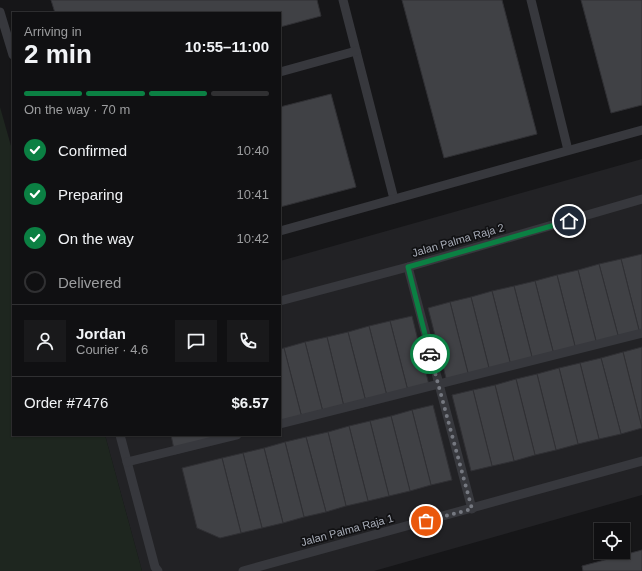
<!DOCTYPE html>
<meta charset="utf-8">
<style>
body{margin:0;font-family:Helvetica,sans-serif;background:#19191b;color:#f1f3f6;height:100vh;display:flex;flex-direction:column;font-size:15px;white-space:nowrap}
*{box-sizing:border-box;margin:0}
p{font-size:13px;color:#9c9d9f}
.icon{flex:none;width:22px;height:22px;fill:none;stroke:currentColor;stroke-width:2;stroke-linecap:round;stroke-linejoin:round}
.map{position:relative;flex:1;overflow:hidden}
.panel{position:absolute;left:12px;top:12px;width:269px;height:424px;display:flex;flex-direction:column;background:#101012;border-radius:0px;box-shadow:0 1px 3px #0004,0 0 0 1px #303032}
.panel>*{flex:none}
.tools{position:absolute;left:594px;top:523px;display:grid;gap:8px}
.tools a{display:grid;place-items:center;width:36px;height:36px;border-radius:0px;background:#101012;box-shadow:0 1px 3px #0004,0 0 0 1px #303032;font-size:20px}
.pin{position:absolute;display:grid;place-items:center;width:34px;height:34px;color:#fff;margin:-17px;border:2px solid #fff;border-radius:50%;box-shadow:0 1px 4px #0007}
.courier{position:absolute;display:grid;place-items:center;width:40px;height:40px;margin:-20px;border:3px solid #0b8043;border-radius:50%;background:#fff;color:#222;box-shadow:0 1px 5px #0007}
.overview em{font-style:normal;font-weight:700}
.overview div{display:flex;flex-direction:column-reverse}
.overview{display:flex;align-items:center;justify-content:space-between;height:68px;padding:0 12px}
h1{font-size:26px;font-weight:700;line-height:30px}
.bar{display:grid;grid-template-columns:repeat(4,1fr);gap:6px 4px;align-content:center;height:48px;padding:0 12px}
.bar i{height:5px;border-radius:3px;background:#303032}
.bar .on{background:#0b8043}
.bar p{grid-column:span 4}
.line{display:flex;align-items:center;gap:10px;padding:0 12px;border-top:1px solid #303032}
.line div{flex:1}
.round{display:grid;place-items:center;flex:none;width:42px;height:42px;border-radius:0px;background:#19191b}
ol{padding:0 12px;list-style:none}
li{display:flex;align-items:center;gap:12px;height:44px}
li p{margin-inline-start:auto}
li .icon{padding:4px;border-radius:50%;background:#0b8043;color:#fff;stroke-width:4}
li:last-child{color:#9c9d9f}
li i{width:22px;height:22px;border:2px solid #303032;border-radius:50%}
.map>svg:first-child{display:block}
</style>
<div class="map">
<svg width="642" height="571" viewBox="0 0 642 571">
<rect width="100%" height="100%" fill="#161618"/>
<!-- built -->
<polygon fill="#222225" points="642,159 642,495 374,571 142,571 105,435 280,435 280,261"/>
<!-- green -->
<polygon fill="#1e261f" points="0,107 13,153 13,435 105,435 142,571 0,571"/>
<!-- building -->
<g fill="#404145" stroke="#303034">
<polygon points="51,0 317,0 321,16 280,27 280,13 55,13"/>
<polygon points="402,0 502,0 537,134 444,158"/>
<polygon points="581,0 642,0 642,105 611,113"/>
<polygon points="331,94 356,187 280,207 280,107"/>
<polygon points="642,254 642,333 640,334 621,259"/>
<polygon points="621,259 640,334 619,339 599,264"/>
<polygon points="599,264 619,339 597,345 578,270"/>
<polygon points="578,270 597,345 576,350 557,275"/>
<polygon points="557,275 576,350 554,355 535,281"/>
<polygon points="535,281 554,355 533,361 514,286"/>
<polygon points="514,286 533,361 511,366 492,291"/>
<polygon points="492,291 511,366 490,372 471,297"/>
<polygon points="471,297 490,372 469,377 450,302"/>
<polygon points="450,302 469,377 447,382 428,308"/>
<polygon points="412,316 430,389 409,395 390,321"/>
<polygon points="390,321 409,395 388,400 369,326"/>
<polygon points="369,326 388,400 367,406 348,332"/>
<polygon points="348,332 367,406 345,411 327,337"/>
<polygon points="327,337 345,411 324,416 305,342"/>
<polygon points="305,342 324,416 303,422 284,348"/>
<polygon points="642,347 642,428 623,352"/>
<polygon points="284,348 303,422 280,421 280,349"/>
<polygon points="623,352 642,428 621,434 601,358"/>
<polygon points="601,358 621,434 599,439 580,363"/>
<polygon points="580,363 599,439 578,444 559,368"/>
<polygon points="559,368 578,444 556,450 537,374"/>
<polygon points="537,374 556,450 535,455 516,379"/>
<polygon points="516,379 535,455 514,461 495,385"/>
<polygon points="495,385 514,461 492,466 473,390"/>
<polygon points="473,390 492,466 471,471 452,395"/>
<polygon points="433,405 452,480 431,485 412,410"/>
<polygon points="412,410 431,485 410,491 391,416"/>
<polygon points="391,416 410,491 389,496 370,421"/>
<polygon points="370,421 389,496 368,501 349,426"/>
<polygon points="349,426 368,501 346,506 328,432"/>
<polygon points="328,432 346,506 326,512 306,437"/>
<polygon points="171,435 216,435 218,443 175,454"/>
<polygon points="306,437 326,512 304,517 285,442"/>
<polygon points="285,442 304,517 283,523 264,448"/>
<polygon points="264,448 283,523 262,528 243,453"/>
<polygon points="243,453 262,528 241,533 222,458"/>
<polygon points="222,458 241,533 220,538 197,528 182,468"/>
<polygon points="642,550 642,571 583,571 582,566"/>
</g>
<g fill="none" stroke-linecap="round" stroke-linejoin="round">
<!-- service -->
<g stroke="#37383d" stroke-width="9">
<polyline points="343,0 394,199"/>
<polyline points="531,0 568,150"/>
<polyline points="0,12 13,55"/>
<polyline points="280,72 356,51"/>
<polyline points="280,231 642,130"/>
<polyline points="408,267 472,509"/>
<polyline points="280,301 408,267 642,199"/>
<polyline points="280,424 642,333"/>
<polyline points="120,435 155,567 158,571"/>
<polyline points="127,462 237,435"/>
<polyline points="243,571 642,461"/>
</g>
</g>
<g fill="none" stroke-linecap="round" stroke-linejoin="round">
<!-- done -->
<polyline stroke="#757880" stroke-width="4" stroke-dasharray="0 7.2" points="426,521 472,509 430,354"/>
<!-- route -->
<polyline stroke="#0b8043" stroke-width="5" points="430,354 408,267 569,221"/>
</g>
<g text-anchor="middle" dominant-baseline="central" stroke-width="3.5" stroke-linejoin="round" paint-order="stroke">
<!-- street labels -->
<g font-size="11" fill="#a8adb8" stroke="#111113">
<text transform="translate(458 240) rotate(-16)">Jalan Palma Raja 2</text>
<text transform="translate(347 530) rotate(-15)">Jalan Palma Raja 1</text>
</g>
</g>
</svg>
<div class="tools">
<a><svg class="icon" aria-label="locate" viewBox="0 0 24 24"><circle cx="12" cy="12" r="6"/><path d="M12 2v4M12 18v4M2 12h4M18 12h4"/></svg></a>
</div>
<div class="pin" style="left:426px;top:521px;background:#ea580c"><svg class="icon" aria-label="bag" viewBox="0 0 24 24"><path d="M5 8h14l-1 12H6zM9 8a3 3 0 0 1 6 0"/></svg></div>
<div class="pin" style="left:569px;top:221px;background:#1f2937"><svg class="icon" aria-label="home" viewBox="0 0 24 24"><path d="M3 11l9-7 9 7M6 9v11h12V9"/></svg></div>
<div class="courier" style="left:430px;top:354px"><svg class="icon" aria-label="car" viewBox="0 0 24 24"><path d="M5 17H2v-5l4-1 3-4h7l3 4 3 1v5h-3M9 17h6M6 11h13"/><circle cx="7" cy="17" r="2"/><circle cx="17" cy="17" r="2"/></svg></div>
<section class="panel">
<div class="overview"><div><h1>2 min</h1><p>Arriving in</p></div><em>10:55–11:00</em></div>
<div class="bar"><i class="on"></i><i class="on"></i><i class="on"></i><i></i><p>On the way · 70 m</p></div>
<ol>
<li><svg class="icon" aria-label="check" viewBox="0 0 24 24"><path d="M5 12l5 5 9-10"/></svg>Confirmed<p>10:40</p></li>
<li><svg class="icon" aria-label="check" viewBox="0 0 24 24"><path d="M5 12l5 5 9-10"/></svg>Preparing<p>10:41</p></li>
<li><svg class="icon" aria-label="check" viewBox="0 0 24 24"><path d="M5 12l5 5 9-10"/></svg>On the way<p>10:42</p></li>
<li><i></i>Delivered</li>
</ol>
<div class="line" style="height:72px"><a class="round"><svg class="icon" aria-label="person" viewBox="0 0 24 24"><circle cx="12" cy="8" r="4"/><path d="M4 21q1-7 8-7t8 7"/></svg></a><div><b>Jordan</b><p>Courier · 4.6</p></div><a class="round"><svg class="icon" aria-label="chat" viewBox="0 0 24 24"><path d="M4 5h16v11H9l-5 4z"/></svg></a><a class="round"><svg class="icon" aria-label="phone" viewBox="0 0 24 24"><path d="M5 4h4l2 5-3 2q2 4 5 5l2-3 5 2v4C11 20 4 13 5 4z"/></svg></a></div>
<div class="line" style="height:52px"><div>Order #7476</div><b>$6.57</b></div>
</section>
</div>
